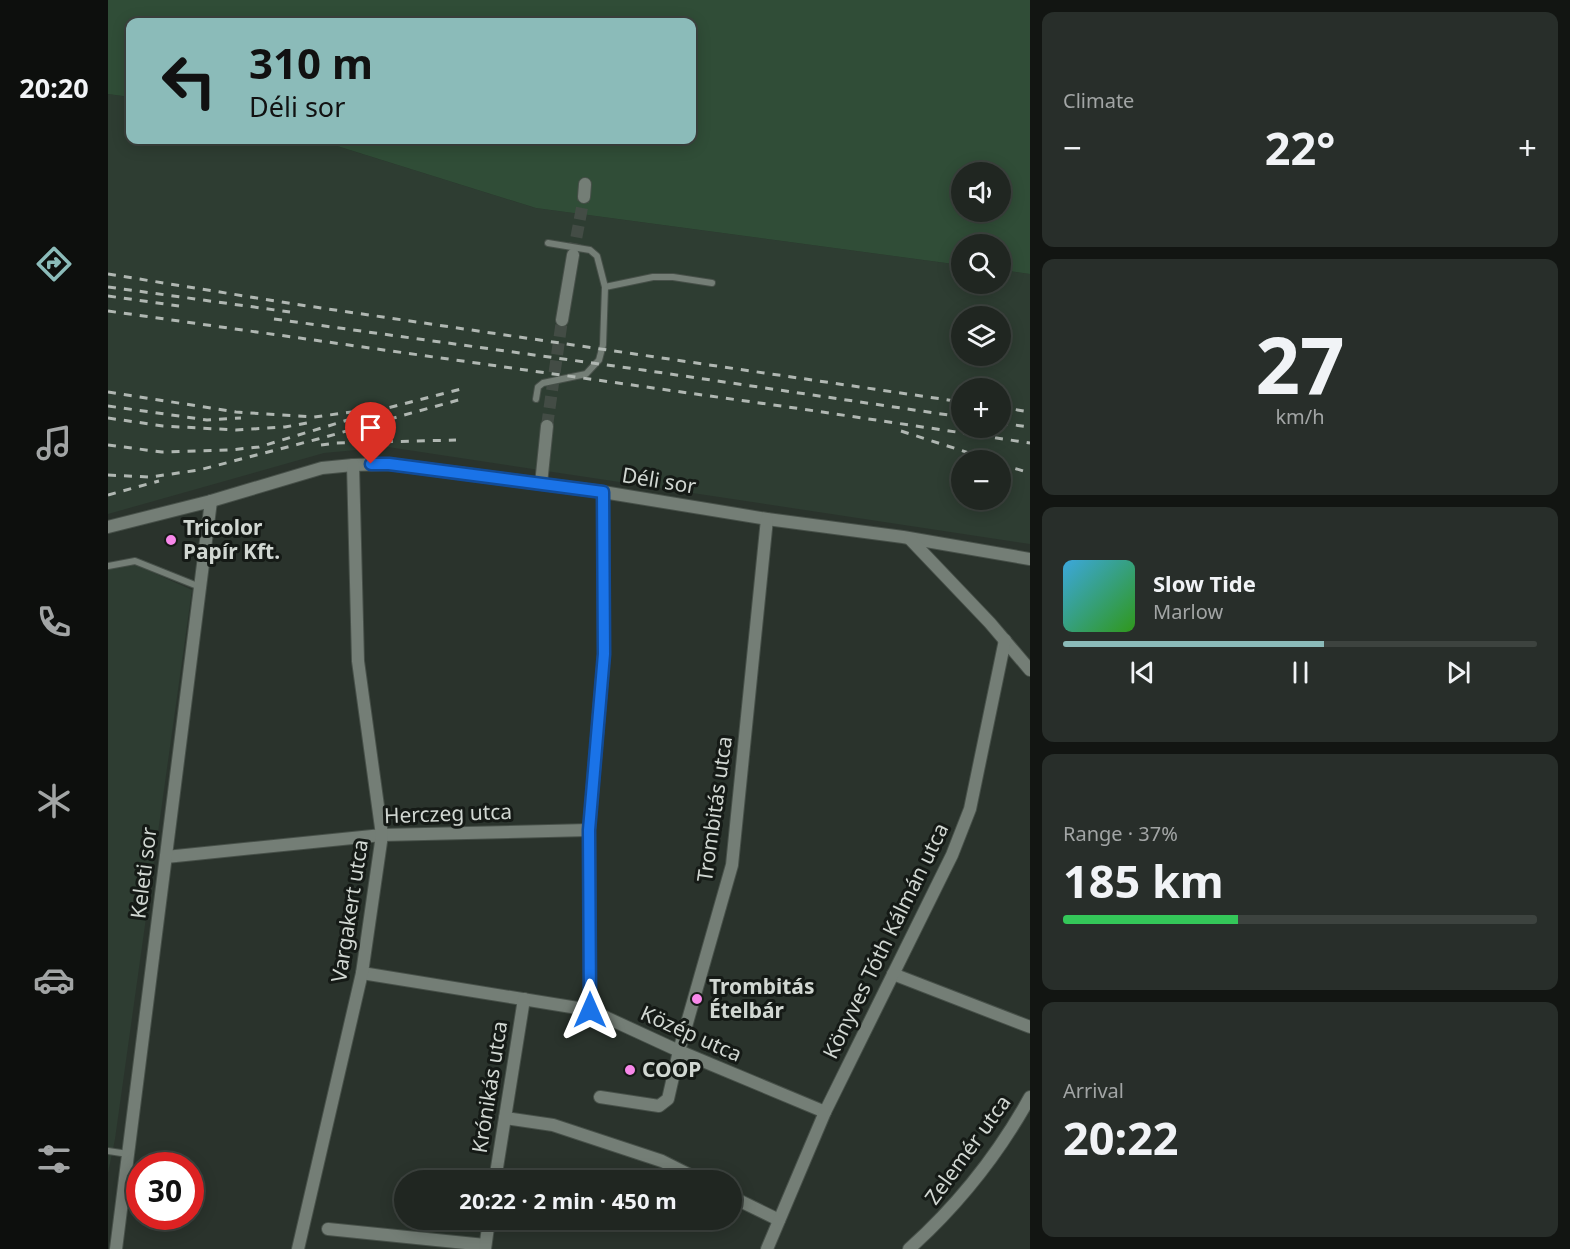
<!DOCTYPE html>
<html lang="en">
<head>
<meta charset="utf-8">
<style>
	body { margin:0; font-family:"Noto Sans",sans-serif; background:#282e2a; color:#f1f3f6; height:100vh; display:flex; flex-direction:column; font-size:22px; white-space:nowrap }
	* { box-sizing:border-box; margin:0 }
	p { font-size:20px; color:#a2a5a5 }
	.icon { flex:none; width:33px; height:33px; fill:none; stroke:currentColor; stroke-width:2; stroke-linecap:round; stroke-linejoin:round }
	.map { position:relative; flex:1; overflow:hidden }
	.drawer { display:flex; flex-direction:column; gap:12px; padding:12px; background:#121512; width:540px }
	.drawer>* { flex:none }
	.hud { position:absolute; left:18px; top:18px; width:570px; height:126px; border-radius:12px; box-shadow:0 3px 15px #0003,0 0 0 2px #3d433f; background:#8bbbb9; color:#111; overflow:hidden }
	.fabs { position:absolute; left:843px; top:162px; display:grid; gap:12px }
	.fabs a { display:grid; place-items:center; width:60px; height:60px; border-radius:50%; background:#202621; box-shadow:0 3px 15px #0003,0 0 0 2px #3d433f; font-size:30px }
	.speed { position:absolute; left:18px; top:1152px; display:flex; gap:12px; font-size:30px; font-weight:700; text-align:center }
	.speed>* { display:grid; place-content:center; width:78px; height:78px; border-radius:50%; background:#202621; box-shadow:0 3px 15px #0003,0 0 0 2px #3d433f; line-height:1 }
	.speed .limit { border:9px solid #d22; background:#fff; color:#111 }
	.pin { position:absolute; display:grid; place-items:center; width:51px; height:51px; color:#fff; margin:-62px -26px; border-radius:50% 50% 50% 0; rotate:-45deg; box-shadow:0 0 6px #0007 }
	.pin .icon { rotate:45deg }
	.me { position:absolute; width:66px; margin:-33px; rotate:0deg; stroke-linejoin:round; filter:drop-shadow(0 0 4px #0008) }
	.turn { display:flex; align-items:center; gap:21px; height:126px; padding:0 24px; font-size:27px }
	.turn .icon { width:78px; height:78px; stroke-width:2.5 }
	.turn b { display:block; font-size:42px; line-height:51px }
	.big { font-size:45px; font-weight:700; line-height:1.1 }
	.drawer .card { flex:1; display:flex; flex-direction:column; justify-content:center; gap:9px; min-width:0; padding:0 21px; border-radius:12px; background:#282e2a }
	.drawer .dial { align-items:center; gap:0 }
	.dial b { font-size:78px; line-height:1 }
	.song { display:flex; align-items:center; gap:18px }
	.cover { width:72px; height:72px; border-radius:9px; background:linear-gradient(135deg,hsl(200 70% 55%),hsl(110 70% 35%)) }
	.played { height:6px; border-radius:3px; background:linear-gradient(90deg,#8bbbb9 55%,#3d433f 55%) }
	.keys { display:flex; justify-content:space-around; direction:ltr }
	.heat { display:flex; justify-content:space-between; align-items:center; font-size:33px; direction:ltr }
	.charge { height:9px; border-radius:4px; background:linear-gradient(90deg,#34c759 37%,#3d433f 0) }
	.trip { position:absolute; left:286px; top:1170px; width:348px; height:60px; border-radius:30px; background:#202621; box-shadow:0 3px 15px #0003,0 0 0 2px #3d433f; font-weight:700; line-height:60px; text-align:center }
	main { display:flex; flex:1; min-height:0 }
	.tab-bar { display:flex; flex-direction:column; width:108px; justify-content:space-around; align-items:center; background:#0d0f0d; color:#a2a5a5 }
	.tab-bar .icon { width:42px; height:42px }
	.tab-bar .active { color:#8bbbb9 }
	.tab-bar b { font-size:27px; color:#f1f3f6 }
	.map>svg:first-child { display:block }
</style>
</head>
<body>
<main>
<nav class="tab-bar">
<b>20:20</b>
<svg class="icon active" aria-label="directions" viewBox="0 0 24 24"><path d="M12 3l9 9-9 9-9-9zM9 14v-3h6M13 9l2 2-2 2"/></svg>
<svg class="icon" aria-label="music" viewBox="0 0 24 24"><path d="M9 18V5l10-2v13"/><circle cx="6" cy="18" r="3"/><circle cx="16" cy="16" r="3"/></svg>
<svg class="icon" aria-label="phone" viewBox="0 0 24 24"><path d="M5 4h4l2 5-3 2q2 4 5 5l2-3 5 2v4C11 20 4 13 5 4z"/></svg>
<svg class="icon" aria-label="climate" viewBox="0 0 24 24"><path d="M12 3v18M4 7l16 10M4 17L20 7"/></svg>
<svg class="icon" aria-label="car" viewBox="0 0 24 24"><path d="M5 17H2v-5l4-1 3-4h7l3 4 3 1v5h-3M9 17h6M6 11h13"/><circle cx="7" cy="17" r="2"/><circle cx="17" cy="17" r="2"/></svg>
<svg class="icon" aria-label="filters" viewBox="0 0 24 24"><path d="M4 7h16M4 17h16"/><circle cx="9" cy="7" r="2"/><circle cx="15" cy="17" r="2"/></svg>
</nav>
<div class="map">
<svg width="922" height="1249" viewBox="0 0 922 1249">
	<rect width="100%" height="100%" fill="#2a332c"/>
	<!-- built -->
	<g fill="#2e3d32" fill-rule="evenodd">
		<path d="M0,94L22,97V140H210L428,208L853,265L854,284H892L893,270L922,274V544L280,447L216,453L0,514ZM854,316H892V356H854ZM854,388H892V428H854ZM854,460H892V500H854Z"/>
		<polygon points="26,564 84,590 7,1139 0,1173 0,569"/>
	</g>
	<!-- green -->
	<path fill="#304d37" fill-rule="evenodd" d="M0,0H922V274L893,270L892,244H854L853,265L428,208L210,140H584V22H22V97L0,94ZM854,172H892V212H854Z"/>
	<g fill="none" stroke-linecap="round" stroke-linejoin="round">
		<!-- street-tunnel -->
		<g stroke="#434c45" stroke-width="12" stroke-dasharray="12 6" stroke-linecap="butt">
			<polyline points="465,255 476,197"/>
			<polyline points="439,426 454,320"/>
		</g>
		<!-- lane casing -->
		<g stroke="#475049" stroke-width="8">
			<g id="lane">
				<polyline points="497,287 545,277 565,277 604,283"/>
				<polyline points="428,399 430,387 435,383 478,374 491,360 495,345 497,287 489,256 482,250 440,243"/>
				<polyline points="0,566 27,561 92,587"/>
				<polyline points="0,1151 20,1154"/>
			</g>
		</g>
		<!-- street casing -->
		<g stroke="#475049" stroke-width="14">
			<g id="street">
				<polyline points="476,197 477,184"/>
				<polyline points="454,320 465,255"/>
				<polyline points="433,484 439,426"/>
				<polyline points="0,527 103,501 214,468 245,465 281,464 495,492 659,519 795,537 922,559"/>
				<polyline points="802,539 882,623 922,670"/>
				<polyline points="58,857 274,835 481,830"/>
				<polyline points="254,973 482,1010 571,1051 717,1112"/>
				<polyline points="785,974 922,1027"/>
				<polyline points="482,1010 481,830 496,654 495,492"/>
				<polyline points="492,1097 551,1106 560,1099 571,1051 624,865 659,519"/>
				<polyline points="397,1118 445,1125 554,1161 592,1180"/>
				<polyline points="387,1180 416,999"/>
				<polyline points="624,1197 671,1220"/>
				<polyline points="220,1229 377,1245"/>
				<polyline points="8,1249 103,501"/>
				<polyline points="190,1249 254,973 274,835 250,661 245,465"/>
				<polyline points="377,1249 381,1220"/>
				<polyline points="659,1249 717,1112 844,855 862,809 897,640"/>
				<path d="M801,1249C850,1205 890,1155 922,1097"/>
			</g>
		</g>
		<!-- lane -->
		<use href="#lane" stroke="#747e76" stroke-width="6"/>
		<!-- street -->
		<use href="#street" stroke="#747e76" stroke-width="12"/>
		<!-- rail -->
		<g stroke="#b0b7b2" stroke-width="3" stroke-dasharray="8 8" stroke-linecap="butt">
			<polyline points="0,274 186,304 854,402"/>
			<polyline points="0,287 182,312"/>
			<polyline points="0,296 71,306"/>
			<polyline points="0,311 694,409 922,443"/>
			<polyline points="166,319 535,370 854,417"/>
			<polyline points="0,392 128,412 206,417 244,412"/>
			<polyline points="0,406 99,420 133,418"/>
			<polyline points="892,407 922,412"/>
			<polyline points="0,418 55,426 128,430 177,427 204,422"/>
			<polyline points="892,423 922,427"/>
			<polyline points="793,431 883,460"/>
			<polyline points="0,445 54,452 122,450 151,447 276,409 353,389"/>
			<polyline points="213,445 228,443 348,440"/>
			<polyline points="892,464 922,473"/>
			<polyline points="0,475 42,477 91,470 210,439 354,399"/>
			<polyline points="0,495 51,481"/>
		</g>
	</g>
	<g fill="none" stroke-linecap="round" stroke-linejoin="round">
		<!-- route casing -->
		<g stroke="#114b97" stroke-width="15">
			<polyline id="route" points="263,464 281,464 495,492 496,654 481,830 482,1010"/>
		</g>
		<!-- route -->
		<use href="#route" stroke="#1a73e8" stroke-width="10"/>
	</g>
	<!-- markers -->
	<g fill="#f888ea" stroke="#151a16" stroke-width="2">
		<circle cx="63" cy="540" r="6"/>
		<circle cx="589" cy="999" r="6"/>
		<circle cx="522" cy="1070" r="6"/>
	</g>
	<g text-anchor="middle" stroke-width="6" stroke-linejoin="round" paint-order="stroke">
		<!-- street labels -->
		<g font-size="21" fill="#d1d7d2" stroke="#151a16">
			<text transform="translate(551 481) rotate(9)" y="7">Déli sor</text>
			<text transform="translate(607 809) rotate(-82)" y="7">Trombitás utca</text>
			<text transform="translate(340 814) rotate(-2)" y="7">Herczeg utca</text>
			<text transform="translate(36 873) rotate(-83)" y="7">Keleti sor</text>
			<text transform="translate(242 911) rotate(-81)" y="7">Vargakert utca</text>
			<text transform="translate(778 941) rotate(-64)" y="7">Könyves Tóth Kálmán utca</text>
			<text transform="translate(583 1034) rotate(24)" y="7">Közép utca</text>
			<text transform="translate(382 1087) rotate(-81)" y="7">Krónikás utca</text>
			<text transform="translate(860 1150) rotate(-54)" y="7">Zelemér utca</text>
		</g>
		<!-- poi labels -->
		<g font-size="21" font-weight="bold" fill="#d1d7d2" stroke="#151a16" text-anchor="start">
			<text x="75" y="535">Tricolor<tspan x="75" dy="24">Papír Kft.</tspan></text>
			<text x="601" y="994">Trombitás<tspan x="601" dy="24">Ételbár</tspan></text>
			<text x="534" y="1077">COOP</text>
		</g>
	</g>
</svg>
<div class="fabs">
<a><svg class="icon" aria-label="sound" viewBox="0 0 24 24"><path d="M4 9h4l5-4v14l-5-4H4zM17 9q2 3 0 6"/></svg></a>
<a><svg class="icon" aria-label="search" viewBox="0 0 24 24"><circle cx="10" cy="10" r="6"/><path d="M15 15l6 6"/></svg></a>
<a><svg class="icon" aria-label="layers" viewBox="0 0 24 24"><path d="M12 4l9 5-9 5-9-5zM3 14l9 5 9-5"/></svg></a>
<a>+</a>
<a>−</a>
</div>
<div class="speed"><div class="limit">30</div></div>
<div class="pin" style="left:263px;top:464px;background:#d93025"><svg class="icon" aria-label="arrive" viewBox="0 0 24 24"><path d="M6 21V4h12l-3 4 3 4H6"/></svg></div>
<svg class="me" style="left:482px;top:1010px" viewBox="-20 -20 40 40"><path d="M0-17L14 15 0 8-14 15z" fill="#1a73e8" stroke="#fff" stroke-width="4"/></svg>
<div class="trip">20:22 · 2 min · 450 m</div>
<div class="hud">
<div class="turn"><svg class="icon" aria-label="left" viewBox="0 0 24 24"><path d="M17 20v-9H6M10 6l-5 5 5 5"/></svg><div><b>310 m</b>Déli sor</div></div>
</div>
</div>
<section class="drawer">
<div class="card"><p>Climate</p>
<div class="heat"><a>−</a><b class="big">22°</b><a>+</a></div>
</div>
<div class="card dial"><b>27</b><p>km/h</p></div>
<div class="card">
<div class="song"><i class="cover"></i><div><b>Slow Tide</b><p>Marlow</p></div></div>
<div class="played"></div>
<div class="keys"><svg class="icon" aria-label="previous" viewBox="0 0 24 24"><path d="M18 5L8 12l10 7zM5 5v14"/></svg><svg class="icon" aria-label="pause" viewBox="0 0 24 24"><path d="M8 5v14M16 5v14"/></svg><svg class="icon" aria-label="next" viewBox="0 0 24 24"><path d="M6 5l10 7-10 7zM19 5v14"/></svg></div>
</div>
<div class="card"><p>Range · 37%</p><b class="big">185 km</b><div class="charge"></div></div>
<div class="card"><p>Arrival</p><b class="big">20:22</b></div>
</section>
</main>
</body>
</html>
